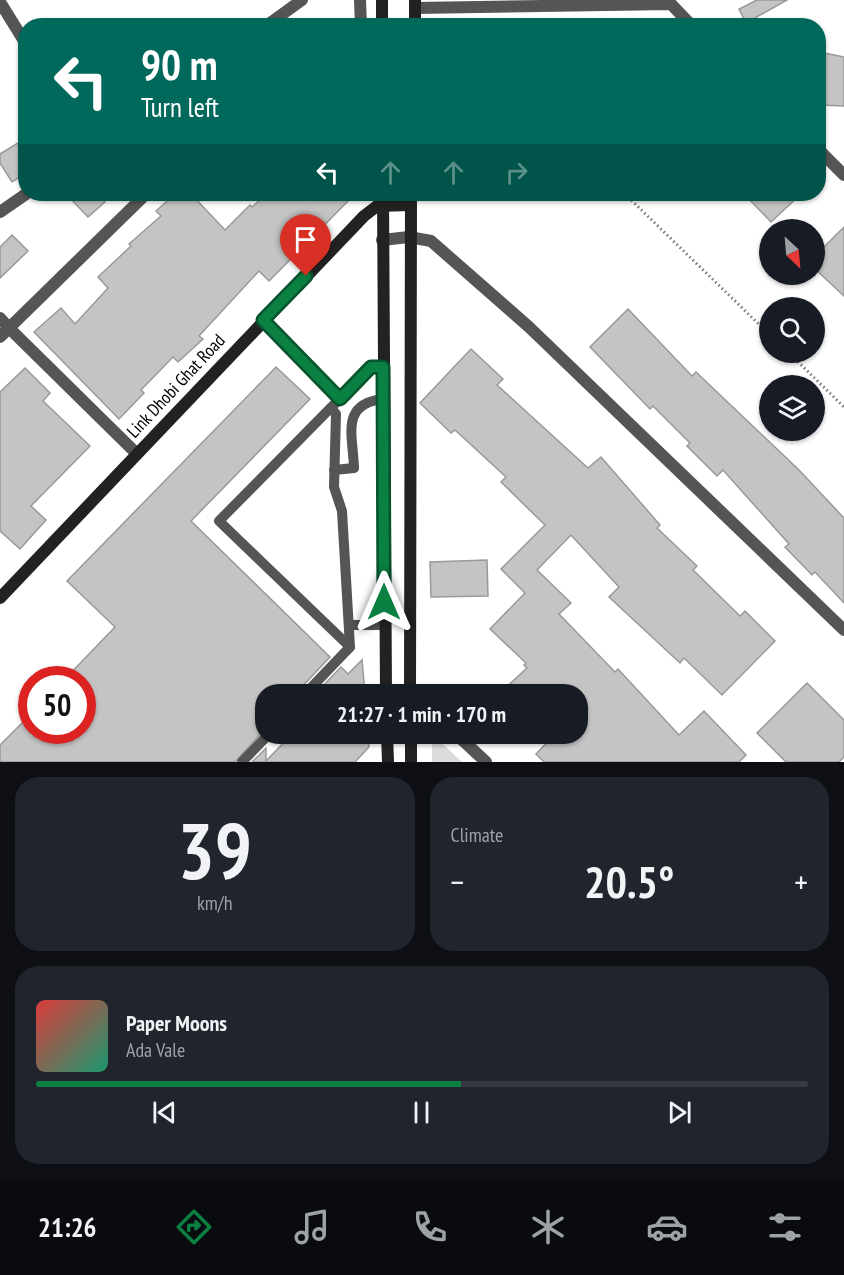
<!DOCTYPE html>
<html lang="en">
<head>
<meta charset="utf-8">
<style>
	body { margin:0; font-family:"PT Sans Narrow",sans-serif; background:#20242c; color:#f1f3f6; height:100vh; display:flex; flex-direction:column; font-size:22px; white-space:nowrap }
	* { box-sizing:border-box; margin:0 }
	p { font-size:20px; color:#9ea1a6 }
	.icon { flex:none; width:33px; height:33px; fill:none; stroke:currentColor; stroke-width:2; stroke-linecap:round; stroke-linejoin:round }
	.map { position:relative; height:762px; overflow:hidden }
	.details { display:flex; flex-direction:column; gap:15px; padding:15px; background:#0d0f14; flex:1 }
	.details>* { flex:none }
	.banner { position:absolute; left:18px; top:18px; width:808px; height:183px; border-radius:24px; box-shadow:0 2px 4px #0004; background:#00695c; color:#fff; overflow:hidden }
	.needle { width:39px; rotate:154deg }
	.tools { position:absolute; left:759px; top:219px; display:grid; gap:12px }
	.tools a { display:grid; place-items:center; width:66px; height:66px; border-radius:50%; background:#171b24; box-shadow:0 2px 4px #0004; font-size:30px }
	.speed { position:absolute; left:18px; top:666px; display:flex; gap:12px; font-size:30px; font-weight:700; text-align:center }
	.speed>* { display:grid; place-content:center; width:78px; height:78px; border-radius:50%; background:#171b24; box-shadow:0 2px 4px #0004; line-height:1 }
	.speed .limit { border:9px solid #d22; background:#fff; color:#111 }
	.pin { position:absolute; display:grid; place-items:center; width:51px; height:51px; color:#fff; margin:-62px -26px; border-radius:50% 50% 50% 0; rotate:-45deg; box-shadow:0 0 6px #0007 }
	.pin .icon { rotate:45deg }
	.me { position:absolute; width:66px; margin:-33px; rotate:0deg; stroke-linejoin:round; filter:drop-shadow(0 0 4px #0008) }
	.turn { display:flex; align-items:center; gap:21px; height:126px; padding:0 24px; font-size:27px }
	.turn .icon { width:78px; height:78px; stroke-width:2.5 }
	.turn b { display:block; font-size:42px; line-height:51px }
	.lanes { display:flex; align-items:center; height:57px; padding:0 24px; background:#0003; justify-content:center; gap:30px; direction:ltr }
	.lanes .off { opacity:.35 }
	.big { font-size:45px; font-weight:700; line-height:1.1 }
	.details .tile { flex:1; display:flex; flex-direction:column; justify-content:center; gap:9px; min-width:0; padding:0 21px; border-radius:24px; background:#20242c }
	.details .dial { align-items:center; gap:0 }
	.dial b { font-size:78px; line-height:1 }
	.song { display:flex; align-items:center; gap:18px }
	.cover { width:72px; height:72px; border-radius:9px; background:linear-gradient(135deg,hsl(0 70% 55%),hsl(160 70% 35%)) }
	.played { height:6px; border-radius:3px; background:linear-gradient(90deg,#0b8043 55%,#363941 55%) }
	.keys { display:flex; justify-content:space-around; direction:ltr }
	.heat { display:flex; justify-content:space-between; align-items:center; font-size:33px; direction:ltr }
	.details .tiles { flex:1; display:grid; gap:15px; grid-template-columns:1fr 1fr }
	.tile:last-child { grid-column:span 2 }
	.trip { position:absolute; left:255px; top:684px; width:333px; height:60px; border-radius:24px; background:#171b24; box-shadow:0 2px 4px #0004; font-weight:700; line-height:60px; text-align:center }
	.menu { display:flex; height:96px; justify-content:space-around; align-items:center; background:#090b0e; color:#9ea1a6 }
	.menu .icon { width:42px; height:42px }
	.menu .selected { color:#0b8043 }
	.menu b { font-size:27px; color:#f1f3f6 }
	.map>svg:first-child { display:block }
</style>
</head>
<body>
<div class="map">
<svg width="844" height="762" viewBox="0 0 844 762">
	<rect width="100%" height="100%" fill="#fff"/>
	<!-- green -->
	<polygon fill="#dcdcdc" points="432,734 462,762 432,762"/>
	<!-- building -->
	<g fill="#c4c4c4" stroke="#999" stroke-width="1.5">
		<polygon points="757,0 787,0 746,23 739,9"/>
		<polygon points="819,52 844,57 844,106 819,105"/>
		<polygon points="26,138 26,173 12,182 0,163 0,154"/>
		<polygon points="66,194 97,194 105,202 88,217"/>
		<polygon points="175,194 191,194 225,230 250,205 252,207 267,194 355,194 269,281 259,271 199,336 203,339 178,362 173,357 141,390 144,393 119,419 34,332 61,308 75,324 108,288 98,277 131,246 129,244 161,216 156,211"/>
		<polygon points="744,194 801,194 771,222"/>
		<polygon points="844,227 844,296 814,268 814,257"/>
		<polygon points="12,235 28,251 0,278 0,247"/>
		<polygon points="628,309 692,376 696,372 799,470 844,518 844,603 815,572 812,575 785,547 789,544 723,470 717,476 687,446 690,443 653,406 650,409 590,347"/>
		<polygon points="471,349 503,379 497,385 588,468 601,457 660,525 657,528 697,566 693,570 740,616 745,611 775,641 722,695 684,658 680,663 609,597 619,587 571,535 537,570 571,603 559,614 615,672 618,669 679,735 704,711 746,755 739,762 544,762 536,754 555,734 578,734 578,694 499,694 527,668 524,665 526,663 490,629 525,593 501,569 545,525 501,482 506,477 455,430 451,433 420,403"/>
		<polygon points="276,367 310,399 191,521 330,657 300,689 298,694 266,694 266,728 235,762 0,762 0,745 32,713 32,730 82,730 82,680 64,680 115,627 67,581"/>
		<polygon points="25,368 50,393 43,401 90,446 31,506 46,520 20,549 0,531 0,392"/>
		<polygon points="487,560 488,596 431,597 430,562"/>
		<polygon points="362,660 365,694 315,694 341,667 348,674"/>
		<polygon points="807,683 844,720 844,757 839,762 786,762 757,733"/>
		<polygon points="292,734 368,734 369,747 355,762 252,762 266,748 266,761"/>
	</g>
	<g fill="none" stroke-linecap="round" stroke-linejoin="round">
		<!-- path -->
		<g stroke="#777" stroke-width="3" stroke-dasharray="1.5 3" stroke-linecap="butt">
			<polyline points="625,194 770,335"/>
			<polyline points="788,352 844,407"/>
		</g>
		<!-- lane -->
		<g stroke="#555" stroke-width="10">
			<polyline points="263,320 340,399"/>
			<path d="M334,470L354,468C353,435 340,404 383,399"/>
			<polyline points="349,625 384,625"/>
			<polyline points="350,647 219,521 371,367 383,367"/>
			<polyline points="305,694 350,647 342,511 334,487 336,414 331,408"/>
			<polyline points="242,762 269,734"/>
		</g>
		<!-- street -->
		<g stroke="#555" stroke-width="12">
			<polyline points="360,0 361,26"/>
			<polyline points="0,2 26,44"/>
			<polyline points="415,8 671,4 692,26"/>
			<polyline points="266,26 302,0"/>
			<polyline points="819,150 844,175"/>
			<polyline points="0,212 26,194"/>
			<polyline points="382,240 409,237 431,241 529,327 844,630"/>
			<polyline points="0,318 9,328 146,194"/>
			<polyline points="0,337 9,328 137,454"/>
			<polyline points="456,734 486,762"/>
		</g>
		<!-- secondary -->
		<g stroke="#222" stroke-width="12">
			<polyline points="382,26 382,0"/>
			<polyline points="415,26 415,0"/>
			<polyline points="383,194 386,694"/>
			<polyline points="0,598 364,216 377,206 410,205"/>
			<polyline points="410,694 411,194"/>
			<polyline points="387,734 388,762"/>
			<polyline points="411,734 411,762"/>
		</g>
	</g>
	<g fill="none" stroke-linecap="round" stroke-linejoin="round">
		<!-- route casing -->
		<g stroke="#07532c" stroke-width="15">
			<polyline id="route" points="306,276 263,320 340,399 371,367 383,367 384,602"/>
		</g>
		<!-- route -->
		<use href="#route" stroke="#0b8043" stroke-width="10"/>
	</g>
	<g text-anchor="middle" stroke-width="5" stroke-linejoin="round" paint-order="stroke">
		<!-- street labels -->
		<g font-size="18" fill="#000" stroke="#fff">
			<text transform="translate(176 386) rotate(-47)" y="6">Link Dhobi Ghat Road</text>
		</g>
	</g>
</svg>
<div class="tools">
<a><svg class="needle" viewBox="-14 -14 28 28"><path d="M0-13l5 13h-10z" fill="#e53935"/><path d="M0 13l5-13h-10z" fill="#9ea1a6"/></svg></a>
<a><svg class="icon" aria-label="search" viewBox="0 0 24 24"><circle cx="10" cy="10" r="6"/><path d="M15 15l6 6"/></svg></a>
<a><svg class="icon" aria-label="layers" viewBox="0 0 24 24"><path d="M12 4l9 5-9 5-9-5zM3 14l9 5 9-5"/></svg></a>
</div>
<div class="speed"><div class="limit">50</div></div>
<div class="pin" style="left:306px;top:276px;background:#d93025"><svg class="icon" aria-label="arrive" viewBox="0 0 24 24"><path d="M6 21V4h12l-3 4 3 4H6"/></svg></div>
<svg class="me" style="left:384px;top:602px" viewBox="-20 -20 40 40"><path d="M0-17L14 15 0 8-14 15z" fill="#0b8043" stroke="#fff" stroke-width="4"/></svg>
<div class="trip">21:27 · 1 min · 170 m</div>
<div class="banner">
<div class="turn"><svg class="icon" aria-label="left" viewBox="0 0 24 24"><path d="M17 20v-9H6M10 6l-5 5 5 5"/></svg><div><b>90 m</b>Turn left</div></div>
<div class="lanes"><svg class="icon" aria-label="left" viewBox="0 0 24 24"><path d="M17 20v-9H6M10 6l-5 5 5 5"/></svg><svg class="icon off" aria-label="ahead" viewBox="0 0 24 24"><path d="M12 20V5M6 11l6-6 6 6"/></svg><svg class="icon off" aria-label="ahead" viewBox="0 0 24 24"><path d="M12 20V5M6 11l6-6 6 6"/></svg><svg class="icon off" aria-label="right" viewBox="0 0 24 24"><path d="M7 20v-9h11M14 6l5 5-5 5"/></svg></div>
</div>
</div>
<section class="details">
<div class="tiles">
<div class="tile dial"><b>39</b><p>km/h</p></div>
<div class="tile"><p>Climate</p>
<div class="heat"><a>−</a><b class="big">20.5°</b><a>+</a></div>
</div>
<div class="tile">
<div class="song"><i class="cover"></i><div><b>Paper Moons</b><p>Ada Vale</p></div></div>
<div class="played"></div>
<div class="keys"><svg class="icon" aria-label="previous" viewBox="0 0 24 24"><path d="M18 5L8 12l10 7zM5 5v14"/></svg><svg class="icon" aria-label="pause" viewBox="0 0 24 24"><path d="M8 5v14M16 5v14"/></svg><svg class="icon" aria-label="next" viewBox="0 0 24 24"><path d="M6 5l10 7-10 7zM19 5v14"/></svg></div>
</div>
</div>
</section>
<nav class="menu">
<b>21:26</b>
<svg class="icon selected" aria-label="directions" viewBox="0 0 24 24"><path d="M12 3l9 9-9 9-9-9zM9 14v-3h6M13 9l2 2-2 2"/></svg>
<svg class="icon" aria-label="music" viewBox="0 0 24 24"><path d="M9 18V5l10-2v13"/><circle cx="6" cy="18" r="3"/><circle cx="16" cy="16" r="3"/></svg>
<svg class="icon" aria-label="phone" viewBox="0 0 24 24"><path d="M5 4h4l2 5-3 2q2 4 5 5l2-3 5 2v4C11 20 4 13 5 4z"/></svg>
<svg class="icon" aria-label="climate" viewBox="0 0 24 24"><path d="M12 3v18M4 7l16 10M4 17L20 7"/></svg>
<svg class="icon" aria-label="car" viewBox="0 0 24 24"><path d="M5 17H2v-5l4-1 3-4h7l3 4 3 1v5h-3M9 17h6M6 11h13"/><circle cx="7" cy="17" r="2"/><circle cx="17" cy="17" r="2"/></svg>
<svg class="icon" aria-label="filters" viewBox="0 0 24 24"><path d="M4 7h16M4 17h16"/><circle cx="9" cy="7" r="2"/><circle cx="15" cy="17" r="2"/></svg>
</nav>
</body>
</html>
